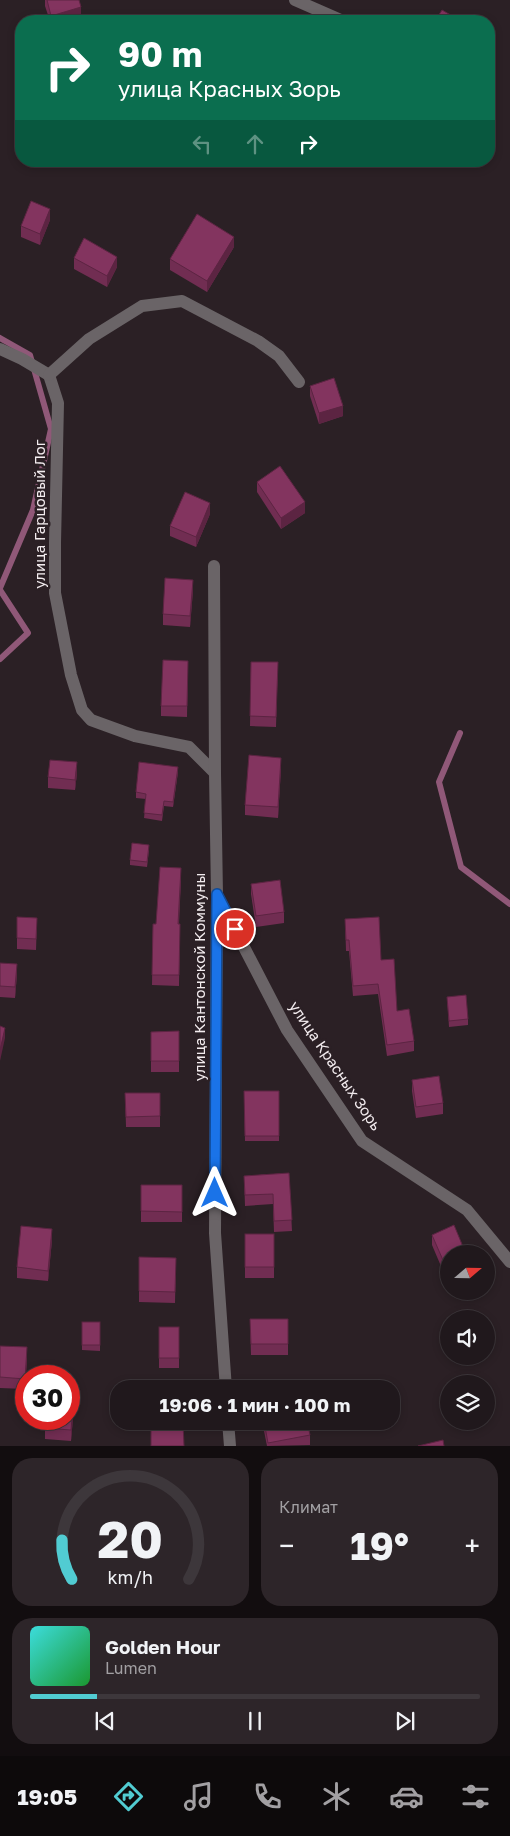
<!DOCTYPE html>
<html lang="ru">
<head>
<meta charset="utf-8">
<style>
	body { margin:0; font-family:"Golos Text",sans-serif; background:#2d2529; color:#f1f3f6; height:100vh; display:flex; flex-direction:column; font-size:19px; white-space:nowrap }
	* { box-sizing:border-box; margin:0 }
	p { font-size:16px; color:#a2a0a3 }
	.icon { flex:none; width:28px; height:28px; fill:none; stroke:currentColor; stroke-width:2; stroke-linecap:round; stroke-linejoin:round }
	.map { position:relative; height:1446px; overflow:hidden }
	.panel { display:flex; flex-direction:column; gap:12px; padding:12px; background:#120d0f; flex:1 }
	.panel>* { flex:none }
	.top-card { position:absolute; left:15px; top:15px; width:480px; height:152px; border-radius:20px; box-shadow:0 2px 8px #0003,0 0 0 1px #3d373b; background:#0b6e4f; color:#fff; overflow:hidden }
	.needle { width:32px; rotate:70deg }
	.tools { position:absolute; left:440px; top:1245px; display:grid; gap:10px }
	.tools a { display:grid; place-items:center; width:55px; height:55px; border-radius:50%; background:#20181c; box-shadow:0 2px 8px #0003,0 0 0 1px #3d373b; font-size:25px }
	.speed { position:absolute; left:15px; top:1365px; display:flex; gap:10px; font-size:25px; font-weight:700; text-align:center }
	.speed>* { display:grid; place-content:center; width:65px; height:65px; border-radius:50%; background:#20181c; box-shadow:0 2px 8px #0003,0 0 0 1px #3d373b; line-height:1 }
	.speed .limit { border:8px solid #d22; background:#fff; color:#111 }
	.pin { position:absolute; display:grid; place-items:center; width:42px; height:42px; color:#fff; margin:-21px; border:2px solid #fff; border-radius:50%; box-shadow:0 1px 5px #0007 }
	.me { position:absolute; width:55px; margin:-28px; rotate:0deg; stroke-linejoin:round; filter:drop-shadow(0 0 4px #0008) }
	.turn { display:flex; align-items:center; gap:18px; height:105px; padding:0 20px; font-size:22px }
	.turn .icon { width:65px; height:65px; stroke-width:2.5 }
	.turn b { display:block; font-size:35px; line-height:42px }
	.lanes { display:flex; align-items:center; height:48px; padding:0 20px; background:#0003; justify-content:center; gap:25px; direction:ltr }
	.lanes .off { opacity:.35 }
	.big { font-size:38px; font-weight:700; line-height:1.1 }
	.panel .card { flex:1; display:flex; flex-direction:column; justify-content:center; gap:8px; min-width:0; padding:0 18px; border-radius:20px; background:#2d2529 }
	.panel .dial { align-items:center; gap:0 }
	.dial svg { height:130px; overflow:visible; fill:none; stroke:#3d373b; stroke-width:7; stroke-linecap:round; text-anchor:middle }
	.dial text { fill:#f1f3f6; stroke:none }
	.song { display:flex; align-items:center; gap:15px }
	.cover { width:60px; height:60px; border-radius:8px; background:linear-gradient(135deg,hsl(180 70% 55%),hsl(130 70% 35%)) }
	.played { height:5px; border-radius:2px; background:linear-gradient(90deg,#51ccd2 15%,#3d373b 15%) }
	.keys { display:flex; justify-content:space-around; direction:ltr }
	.heat { display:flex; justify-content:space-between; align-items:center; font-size:28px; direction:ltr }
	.panel .tiles { flex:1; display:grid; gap:12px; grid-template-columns:1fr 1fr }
	.card:last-child { grid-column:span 2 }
	.trip { position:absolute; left:110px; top:1380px; width:290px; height:50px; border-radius:20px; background:#20181c; box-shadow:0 2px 8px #0003,0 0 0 1px #3d373b; font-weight:700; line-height:50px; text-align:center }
	.tabs { display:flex; height:80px; justify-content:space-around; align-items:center; background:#0d0a0b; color:#a2a0a3 }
	.tabs .icon { width:35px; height:35px }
	.tabs .selected { color:#51ccd2 }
	.tabs b { font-size:22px; color:#f1f3f6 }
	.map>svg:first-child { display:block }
</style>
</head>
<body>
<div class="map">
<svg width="510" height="1446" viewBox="0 0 510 1446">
	<rect width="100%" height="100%" fill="#2b2025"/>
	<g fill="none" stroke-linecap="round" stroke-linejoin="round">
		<!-- stream -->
		<g stroke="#905878" stroke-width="6">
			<polyline points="0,338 30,355 51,429 33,510 0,588"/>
			<polyline points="0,590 28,633 0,659"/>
			<polyline points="460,733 439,782 461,867 510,904"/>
		</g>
		<!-- minor -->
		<g stroke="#6a6467" stroke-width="12">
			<polyline points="295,0 343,21"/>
			<polyline points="0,349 22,359 49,375"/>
			<polyline points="49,375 58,403 55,543 55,593 71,675 82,710 91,720 135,736 189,747 215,773"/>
			<polyline points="49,375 89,339 142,306 182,301 258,341 279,356 299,382"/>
			<polyline points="214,566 215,773 217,895 215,1233 226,1389"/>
			<polyline points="218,897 287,1030 362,1141 467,1210 510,1262"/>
			<polyline points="228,1421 230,1446"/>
		</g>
	</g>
	<!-- wall -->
	<g fill="#712d52">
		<polygon points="45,0 79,0 81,17 68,21 50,21 45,6"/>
		<polygon points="50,220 40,245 21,237 21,226"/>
		<polygon points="234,247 207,292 170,270 170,259"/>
		<polygon points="74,258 117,267 107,287 74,269"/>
		<polygon points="310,386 343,416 319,424 310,396"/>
		<polygon points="257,482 305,513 281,529 257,492"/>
		<polygon points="210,514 196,547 170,536 170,526"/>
		<polygon points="193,590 190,627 163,625 163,614"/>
		<polygon points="188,661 187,717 161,716 161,706"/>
		<polygon points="251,662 278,662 276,727 250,726"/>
		<polygon points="281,768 278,818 245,815 245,805"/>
		<polygon points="178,772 173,807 164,806 162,821 144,818 146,799 136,798 136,792"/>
		<polygon points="77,773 75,790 48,788 48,777"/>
		<polygon points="149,850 147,867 130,865 130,860"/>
		<polygon points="181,879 179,924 180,924 179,986 152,985 153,924 156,924"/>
		<polygon points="251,884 284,912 284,923 256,927 251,894"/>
		<polygon points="17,917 37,918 36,950 17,949"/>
		<polygon points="345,919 381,960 397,1011 414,1041 414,1051 387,1056 378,994 353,996 349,951 346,951"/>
		<polygon points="0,963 17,974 15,998 0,997"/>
		<polygon points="447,997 468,1019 468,1025 449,1027"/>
		<polygon points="179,1031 179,1072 151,1072 151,1032"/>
		<polygon points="412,1080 443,1103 443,1114 416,1118 412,1091"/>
		<polygon points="244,1091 279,1091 279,1141 245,1141"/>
		<polygon points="125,1093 160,1093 160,1127 126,1127"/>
		<polygon points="289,1173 292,1231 274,1232 273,1204 245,1206 244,1176"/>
		<rect x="141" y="1185" width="41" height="37"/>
		<rect x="245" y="1234" width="29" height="44"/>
		<polygon points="432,1235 449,1254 449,1285 432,1245"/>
		<polygon points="52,1240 48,1281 17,1278 17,1267"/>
		<polygon points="139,1257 176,1258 175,1303 139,1302"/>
		<polygon points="250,1319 288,1319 288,1355 251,1355"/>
		<polygon points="82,1322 100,1322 100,1351 82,1350"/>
		<rect x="159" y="1327" width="20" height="41"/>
		<polygon points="0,1346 27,1358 25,1389 0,1388"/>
		<polygon points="74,1406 71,1441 45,1439 45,1428"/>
		<polygon points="262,1421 307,1421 310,1435 310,1445 267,1446"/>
	</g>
	<!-- shaded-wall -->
	<g fill="#5c2442">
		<polygon points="81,7 81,17 68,21 51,21 51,16"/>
		<polygon points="50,209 50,220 40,245 40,234"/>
		<polygon points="234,237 234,247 207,292 207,281"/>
		<polygon points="117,257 117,267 107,287 107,276"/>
		<polygon points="343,406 343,416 319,424 319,413"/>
		<polygon points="305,502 305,513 281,529 281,518"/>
		<polygon points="210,503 210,514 196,547 196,537"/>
		<polygon points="193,580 193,590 190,627 190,616"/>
		<polygon points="281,758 281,768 278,818 278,807"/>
		<polygon points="77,762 77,773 75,790 75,780"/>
		<polygon points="178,767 178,772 173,807 173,802"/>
		<polygon points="181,868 181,879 178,934 178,924"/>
		<polygon points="17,964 17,974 15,998 15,987"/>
		<polygon points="5,1028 5,1038 0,1061 0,1050"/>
		<polygon points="52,1229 52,1240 48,1281 48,1271"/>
		<polygon points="27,1347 27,1358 25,1389 25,1379"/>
		<polygon points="74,1396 74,1406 71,1441 71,1430"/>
	</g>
	<!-- building -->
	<g fill="#83345f" stroke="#5c2442">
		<polygon points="47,0 79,0 81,7 51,16"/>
		<polygon points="442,10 461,21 435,21"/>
		<polygon points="31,201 50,209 40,234 21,226"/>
		<polygon points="197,214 234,237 207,281 170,259"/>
		<polygon points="84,238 117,257 107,276 74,258"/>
		<polygon points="334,378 343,406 319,413 310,386"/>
		<polygon points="280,466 305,502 281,518 257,482"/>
		<polygon points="185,492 210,503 196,537 170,526"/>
		<polygon points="165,578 193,580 190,616 163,614"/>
		<polygon points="163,660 188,661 187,706 161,706"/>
		<polygon points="251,662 278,662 276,717 250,716"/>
		<polygon points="249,755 281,758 278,807 245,805"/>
		<polygon points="50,760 77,762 75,780 48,777"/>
		<polygon points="139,762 178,767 173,802 164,801 162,815 144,813 146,794 136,792"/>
		<polygon points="132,843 149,845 147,862 130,860"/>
		<polygon points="160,867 181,868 178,924 180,924 179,975 152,975 153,924 156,924"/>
		<polygon points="280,880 284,912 256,916 251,884"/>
		<polygon points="17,917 37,918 36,939 17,938"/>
		<polygon points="379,917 381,960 394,959 397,1011 409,1009 414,1041 387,1045 378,984 353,986 349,940 346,940 345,919"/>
		<polygon points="0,963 17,964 15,987 0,986"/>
		<polygon points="466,995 468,1019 449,1021 447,997"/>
		<polygon points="0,1026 5,1028 0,1050"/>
		<polygon points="179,1031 179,1061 151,1061 151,1032"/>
		<polygon points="439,1076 443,1103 416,1107 412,1080"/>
		<polygon points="244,1091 279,1091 279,1136 245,1136"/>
		<polygon points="125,1093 160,1093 160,1116 126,1117"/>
		<polygon points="289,1173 292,1220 274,1221 273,1194 245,1195 244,1176"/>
		<polygon points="141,1185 182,1185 182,1212 141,1211"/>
		<polygon points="454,1225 466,1254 449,1254 449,1274 432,1235"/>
		<polygon points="21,1226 52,1229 48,1271 17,1267"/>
		<rect x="245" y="1234" width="29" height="33"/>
		<polygon points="139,1257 176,1258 175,1292 139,1291"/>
		<polygon points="250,1319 288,1319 288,1344 251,1344"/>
		<rect x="82" y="1322" width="18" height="23"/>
		<rect x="159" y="1327" width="20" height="31"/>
		<polygon points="0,1346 27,1347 25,1379 0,1377"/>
		<polygon points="69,1395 74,1396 71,1430 45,1428 46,1419 69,1419"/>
		<polygon points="151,1421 183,1421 184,1446 151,1446"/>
		<polygon points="264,1421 307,1421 310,1435 268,1443"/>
		<polygon points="443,1440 444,1446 418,1446"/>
	</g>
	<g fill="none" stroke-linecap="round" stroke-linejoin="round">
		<!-- route casing -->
		<g stroke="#114b97" stroke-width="12">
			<polyline id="route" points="215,1193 217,894 235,929"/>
		</g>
		<!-- route -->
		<use href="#route" stroke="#1a73e8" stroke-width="9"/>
	</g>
	<g text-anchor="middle" stroke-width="5" stroke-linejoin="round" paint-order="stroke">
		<!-- street labels -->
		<g font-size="15" fill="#f2ebee" stroke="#2b2025">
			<text transform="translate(40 514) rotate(-90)" y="5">улица Гарцовый Лог</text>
			<text transform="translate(200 977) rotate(-90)" y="5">улица Кантонской Коммуны</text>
			<text transform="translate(335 1066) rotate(56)" y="5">улица Красных Зорь</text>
		</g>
	</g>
</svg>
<div class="tools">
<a><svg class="needle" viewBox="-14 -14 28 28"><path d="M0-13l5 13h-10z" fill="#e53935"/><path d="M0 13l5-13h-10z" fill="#a2a0a3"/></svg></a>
<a><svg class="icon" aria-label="sound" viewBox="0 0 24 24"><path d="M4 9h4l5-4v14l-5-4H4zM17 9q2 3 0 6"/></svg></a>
<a><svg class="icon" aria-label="layers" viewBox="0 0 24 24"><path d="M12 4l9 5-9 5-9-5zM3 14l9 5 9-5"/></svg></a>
</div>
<div class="speed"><div class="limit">30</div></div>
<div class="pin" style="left:235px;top:929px;background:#d93025"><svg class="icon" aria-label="arrive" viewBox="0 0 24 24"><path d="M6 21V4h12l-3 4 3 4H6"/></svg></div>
<svg class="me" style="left:215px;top:1193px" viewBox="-20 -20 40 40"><path d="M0-17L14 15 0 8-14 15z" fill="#1a73e8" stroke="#fff" stroke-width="4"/></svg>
<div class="trip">19:06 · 1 мин · 100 m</div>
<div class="top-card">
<div class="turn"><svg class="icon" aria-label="right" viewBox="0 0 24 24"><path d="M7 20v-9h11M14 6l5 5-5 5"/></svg><div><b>90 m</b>улица Красных Зорь</div></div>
<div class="lanes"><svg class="icon off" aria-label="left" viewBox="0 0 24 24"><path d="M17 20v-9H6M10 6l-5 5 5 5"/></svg><svg class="icon off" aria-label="ahead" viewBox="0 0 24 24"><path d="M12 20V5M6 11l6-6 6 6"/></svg><svg class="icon" aria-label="right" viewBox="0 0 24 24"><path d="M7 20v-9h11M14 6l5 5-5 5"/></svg></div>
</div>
</div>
<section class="panel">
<div class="tiles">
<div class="card dial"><svg viewBox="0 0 100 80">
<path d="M14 69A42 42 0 1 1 86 69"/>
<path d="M14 69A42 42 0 0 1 8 45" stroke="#51ccd2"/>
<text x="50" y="56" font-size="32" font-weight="700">20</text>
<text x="50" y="72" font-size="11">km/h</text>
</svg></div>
<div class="card"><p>Климат</p>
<div class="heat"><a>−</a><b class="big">19°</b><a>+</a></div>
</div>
<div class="card">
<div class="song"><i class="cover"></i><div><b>Golden Hour</b><p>Lumen</p></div></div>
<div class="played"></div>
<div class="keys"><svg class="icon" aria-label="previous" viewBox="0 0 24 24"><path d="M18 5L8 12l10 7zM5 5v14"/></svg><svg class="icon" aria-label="pause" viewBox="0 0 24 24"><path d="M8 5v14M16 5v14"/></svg><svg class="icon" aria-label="next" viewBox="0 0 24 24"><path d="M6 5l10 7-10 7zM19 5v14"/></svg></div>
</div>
</div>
</section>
<nav class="tabs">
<b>19:05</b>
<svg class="icon selected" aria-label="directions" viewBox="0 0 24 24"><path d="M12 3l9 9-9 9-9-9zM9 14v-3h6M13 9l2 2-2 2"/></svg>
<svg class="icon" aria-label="music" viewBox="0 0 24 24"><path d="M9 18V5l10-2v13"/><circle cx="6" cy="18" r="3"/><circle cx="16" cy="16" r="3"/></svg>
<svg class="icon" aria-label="phone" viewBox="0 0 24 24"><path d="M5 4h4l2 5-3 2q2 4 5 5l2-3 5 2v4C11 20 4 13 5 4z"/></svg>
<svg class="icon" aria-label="climate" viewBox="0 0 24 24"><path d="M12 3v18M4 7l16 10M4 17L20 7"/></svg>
<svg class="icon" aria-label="car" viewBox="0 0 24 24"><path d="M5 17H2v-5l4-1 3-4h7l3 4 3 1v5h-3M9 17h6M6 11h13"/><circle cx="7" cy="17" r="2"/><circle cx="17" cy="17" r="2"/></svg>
<svg class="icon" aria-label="filters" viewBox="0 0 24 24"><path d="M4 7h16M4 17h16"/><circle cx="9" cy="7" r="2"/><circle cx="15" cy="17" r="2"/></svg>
</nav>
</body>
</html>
